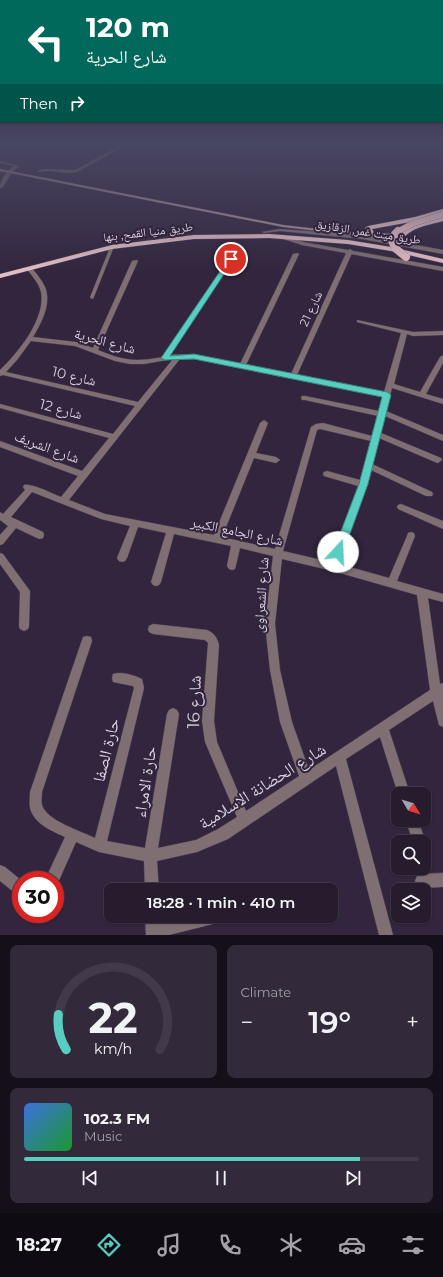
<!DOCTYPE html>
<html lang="en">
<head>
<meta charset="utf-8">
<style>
	body { margin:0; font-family:Montserrat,"Noto Naskh Arabic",sans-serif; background:#32293a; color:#f1f3f6; height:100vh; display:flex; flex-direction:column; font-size:15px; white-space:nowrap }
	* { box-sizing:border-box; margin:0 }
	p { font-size:13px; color:#a4a1aa }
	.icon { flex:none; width:22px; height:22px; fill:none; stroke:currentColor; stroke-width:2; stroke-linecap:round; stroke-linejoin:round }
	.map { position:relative; height:935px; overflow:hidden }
	.panel { display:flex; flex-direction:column; gap:10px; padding:10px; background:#150f19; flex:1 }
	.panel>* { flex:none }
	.banner { position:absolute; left:0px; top:0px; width:443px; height:122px; box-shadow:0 1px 3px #0004,0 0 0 1px #423a4a; background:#00695c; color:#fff; overflow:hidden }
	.needle { width:26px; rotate:128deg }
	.buttons { position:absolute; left:391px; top:787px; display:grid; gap:8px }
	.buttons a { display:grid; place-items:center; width:40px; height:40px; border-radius:8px; background:#261c2e; box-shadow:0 1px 3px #0004,0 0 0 1px #423a4a; font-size:20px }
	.speed { position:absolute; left:12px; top:871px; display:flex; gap:8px; font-size:20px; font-weight:700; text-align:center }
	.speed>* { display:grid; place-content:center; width:52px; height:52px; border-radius:50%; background:#261c2e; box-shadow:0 1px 3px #0004,0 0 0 1px #423a4a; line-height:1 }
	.speed .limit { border:6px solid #d22; background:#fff; color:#111 }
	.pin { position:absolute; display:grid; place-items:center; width:34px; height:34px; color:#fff; margin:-17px; border:2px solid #fff; border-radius:50%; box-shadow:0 1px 4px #0007 }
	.me { position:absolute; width:44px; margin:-22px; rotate:20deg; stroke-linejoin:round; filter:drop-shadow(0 0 3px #0008) }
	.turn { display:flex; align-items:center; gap:14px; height:84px; padding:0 20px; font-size:18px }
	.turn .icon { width:52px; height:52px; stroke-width:2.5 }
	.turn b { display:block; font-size:28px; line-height:34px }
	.then { display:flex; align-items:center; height:38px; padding:0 20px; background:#0003; gap:8px; font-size:15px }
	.big { font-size:30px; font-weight:600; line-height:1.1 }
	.panel .card { flex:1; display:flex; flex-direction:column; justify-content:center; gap:6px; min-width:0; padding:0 14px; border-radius:8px; background:#32293a }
	.panel .dial { align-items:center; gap:0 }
	.dial svg { height:104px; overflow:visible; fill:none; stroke:#423a4a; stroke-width:7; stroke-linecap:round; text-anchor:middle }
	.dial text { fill:#f1f3f6; stroke:none }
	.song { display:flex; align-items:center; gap:12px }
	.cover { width:48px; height:48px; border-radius:6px; background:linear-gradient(135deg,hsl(220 70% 55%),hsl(130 70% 35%)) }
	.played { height:4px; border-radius:2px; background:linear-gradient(90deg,#58cec0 85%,#423a4a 85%) }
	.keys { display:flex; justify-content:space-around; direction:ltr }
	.heat { display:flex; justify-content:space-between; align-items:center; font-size:22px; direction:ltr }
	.panel .tiles { flex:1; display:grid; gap:10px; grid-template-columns:1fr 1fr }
	.card:last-child { grid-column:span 2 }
	.trip { position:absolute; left:104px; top:883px; width:234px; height:40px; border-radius:8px; background:#261c2e; box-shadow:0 1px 3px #0004,0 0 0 1px #423a4a; font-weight:600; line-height:40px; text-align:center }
	.menu { display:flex; height:64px; justify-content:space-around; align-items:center; background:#0f0b12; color:#a4a1aa }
	.menu .icon { width:28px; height:28px }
	.menu .selected { color:#58cec0 }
	.menu b { font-size:18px; color:#f1f3f6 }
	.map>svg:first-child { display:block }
</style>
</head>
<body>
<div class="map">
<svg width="443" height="935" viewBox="0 0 443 935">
	<rect width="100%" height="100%" fill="#32253d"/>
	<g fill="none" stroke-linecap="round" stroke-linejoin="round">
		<!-- service casing -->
		<g stroke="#4c4057" stroke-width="4">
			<polyline id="service" points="92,297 112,247"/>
		</g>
		<!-- minor casing -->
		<g stroke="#4c4057" stroke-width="1">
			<g id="minor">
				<polygon points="123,144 128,144 77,172 67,173 49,171 39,172 37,171 44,169 75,170"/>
				<path d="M0,161L19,166L12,172L2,188H0C0,180 7,171 14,166L0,163Z"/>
				<path d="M350,249L353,251L297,375L384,392L401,333L357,322V320L413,332L443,331V335L413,336L407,334L394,384L420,392L440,357L443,355V363L426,394L443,399V404L392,388L386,411L443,435V441L385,416L381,433L441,458L442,460L438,463L435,462L379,438L372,464L432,492L433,494L432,496H426L371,470L367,484L339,564L389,578L407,536L408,533L411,532L414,533L415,536L397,581L443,594V602L428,598L440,684L443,683V727L439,725L433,701L389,730L410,794H398L380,737L346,759L393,935H379L336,766L228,839L197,852L157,861L159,890H145L144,861L99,852L76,842L57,885H55V880H45L65,837C52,831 34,824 30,808C29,803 30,797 30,792L83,637L87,636L91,637L92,641L42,792C42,796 41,801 42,805C47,821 81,831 95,838L134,688L133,686L113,682L112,678L113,674C121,671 134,675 142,679L144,688L107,841L145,848L167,714L169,710L173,708L177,710L179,714L158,848L196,840L218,829L237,817L205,742L202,721L208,643L205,640L153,634L149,632L148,629L149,626L153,624L207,630C214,633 217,637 219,645L214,721L217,742L246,811L299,776L280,722L270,670L265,624L273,556L240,548L235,569L232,570L229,569L227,566L231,546L174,534L161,582L159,585L156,586L153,585L151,582L166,533L138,527L127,558L125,561L122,562L119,561L117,558L130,526L101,519L32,492L11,517L43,532L44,535L43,538L40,539L37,538L16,528L3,544L0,545V535L8,526L0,520V512L3,514L25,490L23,487L24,485C32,483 53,494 61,497L78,476L0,447V441L82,471L109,438L0,408V404L113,434L135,406L3,375L0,376V370C18,353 46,319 41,292C39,283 32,276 26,268L31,267C36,273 42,280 45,287C52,304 41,323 33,337L76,342L93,348L132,261L137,260L138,261L98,350C125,361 134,362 163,357L229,258H233L234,259L170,355C193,353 217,359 240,364L293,254L298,253L299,254L246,365L291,374L347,251ZM31,341L75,346L115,361L130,364H144L173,359L138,402L6,372L17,360ZM180,359H194L383,397L379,411L305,396H302L301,398L302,400H305L378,416L372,436L323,423L316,424L311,427L275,549L222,537L254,458L276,463L280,460L276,457L256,453L268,423L264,420L260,423L214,535L105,514L69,500ZM320,429L371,441L360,480L327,471L324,472L323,474L324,476L358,486L330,562L283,551L317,430ZM282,559L333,571L417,595L430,690L309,770L292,722L280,670L275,624Z"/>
				<polygon points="401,504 443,521 443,529 398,509 397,507 398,505"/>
				<polygon points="0,553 3,554 30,591 29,626 28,629 24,631 20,629 19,626 20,592 0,564"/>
				<polygon points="406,820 418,820 425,840 424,843 424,842 413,842"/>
				<polygon points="0,865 5,867 21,880 21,896 16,894 0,881"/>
				<polygon points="443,873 443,887 422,888 417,886 415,881 417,876 422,874"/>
				<polygon points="145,916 159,916 159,923 189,916 224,916 222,921 217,923 169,935 146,935"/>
			</g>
		</g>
		<!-- tertiary casing -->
		<g stroke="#4c4057" stroke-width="1">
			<g id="tertiary">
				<polygon points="280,229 362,235 443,250 443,254 362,239 280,231 264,233 262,232"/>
				<polygon points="282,235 303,242 443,267 443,271 302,245 280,238 280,236"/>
			</g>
		</g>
		<!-- secondary casing -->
		<g stroke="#4c4057" stroke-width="1">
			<polygon id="secondary" points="0,169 283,225 344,232 400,234 402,235 400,236 344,234 283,227 0,171"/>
		</g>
		<!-- trunk casing -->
		<g stroke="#4c4057" stroke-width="1">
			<g id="trunk">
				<polygon points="443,209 443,213 416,221 372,229 375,235 372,237 370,236 365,228 368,226 415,217"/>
				<path d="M443,217V221C430,225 411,227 403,239L409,244L407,245H403L396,239C405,224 427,221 443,217Z"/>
				<polygon points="269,234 348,240 391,247 443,259 443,263 391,251 348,244 269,238 194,239 112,249 0,278 0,274 112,245 194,235"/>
			</g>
		</g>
		<!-- service -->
		<use href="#service" stroke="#7f6f72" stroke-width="3.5"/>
		<!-- minor -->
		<use href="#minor" fill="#7f6f72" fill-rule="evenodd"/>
		<!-- tertiary -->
		<use href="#tertiary" fill="#7f6f72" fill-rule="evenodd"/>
		<!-- secondary -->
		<use href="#secondary" fill="#af9599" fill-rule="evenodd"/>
		<!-- trunk -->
		<use href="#trunk" fill="#e4c0c5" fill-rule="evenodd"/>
		<!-- trunk-bridge-far1 casing -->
		<g stroke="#4c4057" stroke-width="6" stroke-linecap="butt">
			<polyline id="trunk-bridge-far1" points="397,232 412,224 443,214"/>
		</g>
		<!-- trunk-bridge casing -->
		<g stroke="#4c4057" stroke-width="8" stroke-linecap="butt">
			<polyline id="trunk-bridge" points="398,231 395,234 392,240 395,248 406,257"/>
		</g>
		<!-- trunk-bridge-far1 -->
		<use href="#trunk-bridge-far1" stroke="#e4c0c5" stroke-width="6"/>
		<!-- trunk-bridge -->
		<use href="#trunk-bridge" stroke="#e4c0c5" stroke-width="8"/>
	</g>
	<!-- sky -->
	<linearGradient id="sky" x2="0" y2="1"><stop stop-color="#1c1422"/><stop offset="0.52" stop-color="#494662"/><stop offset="1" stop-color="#494662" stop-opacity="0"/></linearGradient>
	<rect width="443" height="275" fill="url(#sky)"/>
	<!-- route -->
	<polygon fill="#58cec0" stroke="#39867d" points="231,257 234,259 170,356 194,354 387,392 391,395 368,484 342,556 338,557 335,556 333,552 359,484 382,397 194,359 165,360 161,358 229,258"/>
	<g text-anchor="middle" stroke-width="4" stroke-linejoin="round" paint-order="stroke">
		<!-- far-street labels -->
		<g font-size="12" fill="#d7cfde" stroke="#32253d">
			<text transform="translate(148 232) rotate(-7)" y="4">طريق منيا القمح, بنها</text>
			<text transform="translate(368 232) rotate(9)" y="4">طريق ميت غمر, الزقازيق</text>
			<text transform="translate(311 309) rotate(-65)" y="4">شارع 21</text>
		</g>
		<!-- street labels -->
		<g font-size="14" fill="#d7cfde" stroke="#32253d">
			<text transform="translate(105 341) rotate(15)" y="5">شارع الحرية</text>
			<text transform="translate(74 376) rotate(13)" y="5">شارع 10</text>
			<text transform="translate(61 409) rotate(15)" y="5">شارع 12</text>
			<text transform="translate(47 447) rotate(20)" y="5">شارع الشريف</text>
			<text transform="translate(237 531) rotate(12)" y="5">شارع الجامع الكبير</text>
			<text transform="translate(261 595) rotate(-86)" y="5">شارع الشعراوى</text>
		</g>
		<!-- near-street labels -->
		<g font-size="17" fill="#d7cfde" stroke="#32253d">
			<text transform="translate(194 702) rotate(-88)" y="6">شارع 16</text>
			<text transform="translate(106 750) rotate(-76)" y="6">حارة الصفا</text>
			<text transform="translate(145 782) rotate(-81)" y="6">حارة الامراء</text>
			<text transform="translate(262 786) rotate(-32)" y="6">شارع الحضانة الاسلامية</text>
		</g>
	</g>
</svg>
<div class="buttons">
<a><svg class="needle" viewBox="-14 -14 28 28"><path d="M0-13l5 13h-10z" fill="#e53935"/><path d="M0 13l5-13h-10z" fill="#a4a1aa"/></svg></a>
<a><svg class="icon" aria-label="search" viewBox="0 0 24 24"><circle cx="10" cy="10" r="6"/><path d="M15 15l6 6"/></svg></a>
<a><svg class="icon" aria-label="layers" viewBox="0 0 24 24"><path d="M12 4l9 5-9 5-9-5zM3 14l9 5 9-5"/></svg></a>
</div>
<div class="speed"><div class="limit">30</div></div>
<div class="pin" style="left:231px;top:259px;background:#d93025"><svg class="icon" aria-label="arrive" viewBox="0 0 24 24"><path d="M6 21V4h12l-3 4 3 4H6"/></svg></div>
<svg class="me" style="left:338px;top:552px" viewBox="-20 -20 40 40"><circle r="19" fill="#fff"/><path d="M0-13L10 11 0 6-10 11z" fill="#58cec0"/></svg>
<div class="trip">18:28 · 1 min · 410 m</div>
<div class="banner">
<div class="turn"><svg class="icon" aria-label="left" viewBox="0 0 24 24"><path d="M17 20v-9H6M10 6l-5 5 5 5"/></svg><div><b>120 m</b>شارع الحرية</div></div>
<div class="then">Then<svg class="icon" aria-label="right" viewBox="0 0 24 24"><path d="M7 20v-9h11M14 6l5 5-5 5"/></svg></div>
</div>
</div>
<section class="panel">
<div class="tiles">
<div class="card dial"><svg viewBox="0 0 100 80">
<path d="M14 69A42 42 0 1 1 86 69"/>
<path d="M14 69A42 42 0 0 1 8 42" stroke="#58cec0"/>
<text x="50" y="56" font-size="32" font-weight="700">22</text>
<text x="50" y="72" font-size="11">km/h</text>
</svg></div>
<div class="card"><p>Climate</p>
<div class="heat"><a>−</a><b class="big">19°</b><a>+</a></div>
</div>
<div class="card">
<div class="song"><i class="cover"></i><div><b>102.3 FM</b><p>Music</p></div></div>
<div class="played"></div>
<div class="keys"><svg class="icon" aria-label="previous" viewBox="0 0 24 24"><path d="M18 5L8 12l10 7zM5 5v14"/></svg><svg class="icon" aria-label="pause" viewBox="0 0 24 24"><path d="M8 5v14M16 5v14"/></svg><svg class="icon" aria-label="next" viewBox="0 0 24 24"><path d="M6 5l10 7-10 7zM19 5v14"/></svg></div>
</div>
</div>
</section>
<nav class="menu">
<b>18:27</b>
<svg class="icon selected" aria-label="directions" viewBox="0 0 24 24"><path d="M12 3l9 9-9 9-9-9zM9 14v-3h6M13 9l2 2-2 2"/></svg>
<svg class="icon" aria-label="music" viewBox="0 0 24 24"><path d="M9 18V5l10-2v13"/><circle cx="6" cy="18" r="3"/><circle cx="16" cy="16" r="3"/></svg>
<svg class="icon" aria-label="phone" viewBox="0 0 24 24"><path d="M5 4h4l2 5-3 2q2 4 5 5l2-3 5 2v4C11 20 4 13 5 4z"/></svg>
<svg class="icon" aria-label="climate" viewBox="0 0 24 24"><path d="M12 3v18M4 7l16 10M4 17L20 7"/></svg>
<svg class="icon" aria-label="car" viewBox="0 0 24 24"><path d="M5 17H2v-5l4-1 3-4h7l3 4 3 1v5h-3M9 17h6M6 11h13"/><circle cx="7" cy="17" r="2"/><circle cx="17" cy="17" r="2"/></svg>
<svg class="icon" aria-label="filters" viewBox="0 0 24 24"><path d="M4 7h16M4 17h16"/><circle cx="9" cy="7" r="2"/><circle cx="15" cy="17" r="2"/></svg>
</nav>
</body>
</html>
